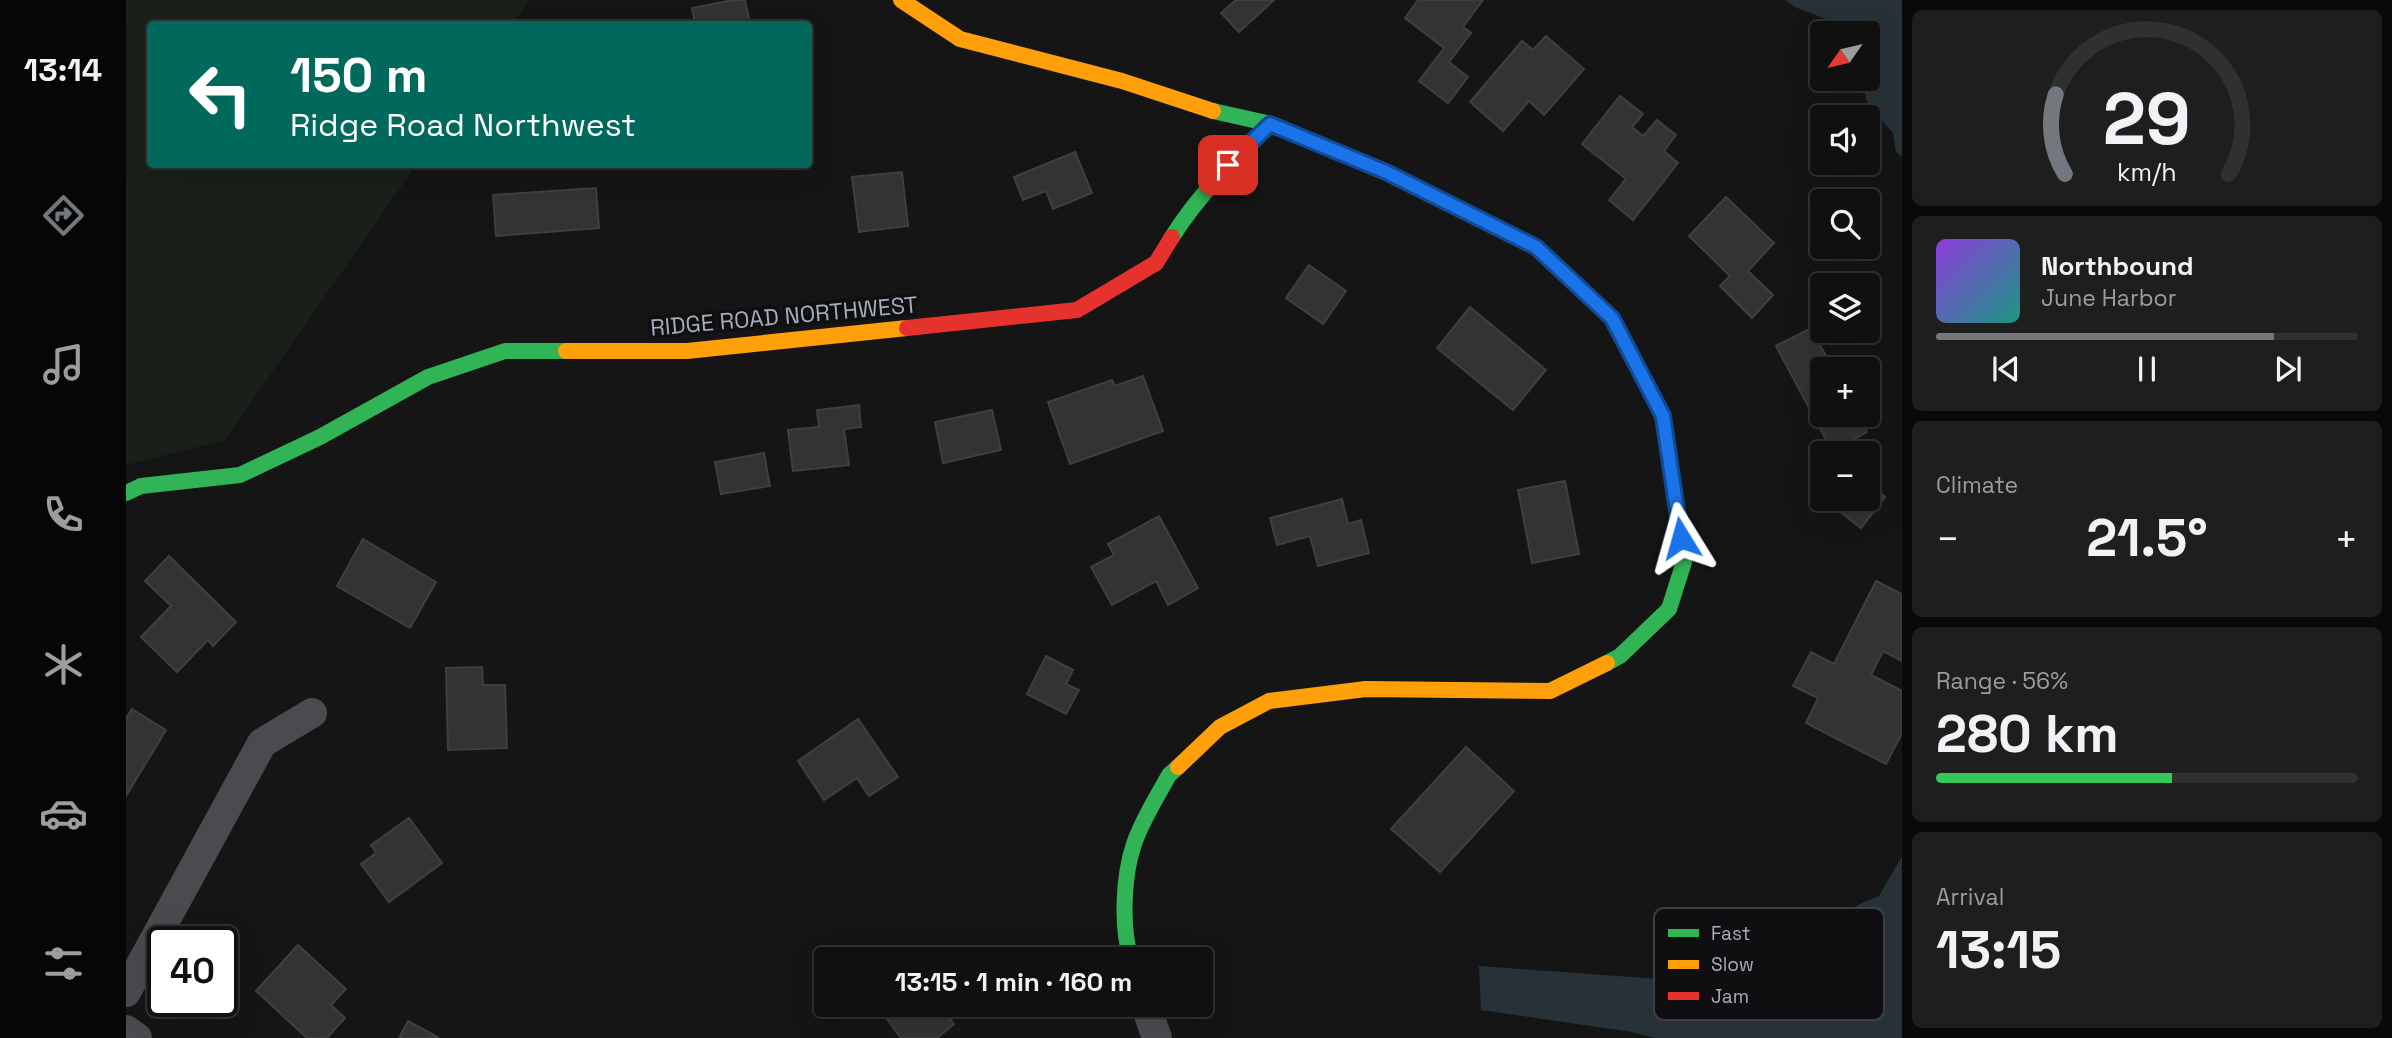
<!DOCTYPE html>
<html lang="en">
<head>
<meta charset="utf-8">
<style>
	body { margin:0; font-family:"Space Grotesk",sans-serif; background:#1e1e1e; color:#f1f3f6; height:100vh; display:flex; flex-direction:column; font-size:26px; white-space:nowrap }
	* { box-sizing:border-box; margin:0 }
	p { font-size:23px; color:#9c9d9f }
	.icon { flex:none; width:38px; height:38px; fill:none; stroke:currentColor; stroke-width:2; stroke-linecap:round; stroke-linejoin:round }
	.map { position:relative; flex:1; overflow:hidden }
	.drawer { display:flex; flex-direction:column; gap:10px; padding:10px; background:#090909; width:490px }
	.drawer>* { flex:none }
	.banner { position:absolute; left:21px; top:21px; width:665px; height:147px; border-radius:7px; box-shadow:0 7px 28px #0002,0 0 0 2px #303030; background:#00695c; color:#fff; overflow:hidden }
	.needle { width:46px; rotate:236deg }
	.buttons { position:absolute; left:1684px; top:21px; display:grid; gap:14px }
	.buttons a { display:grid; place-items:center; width:70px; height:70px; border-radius:7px; background:#101010; box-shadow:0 7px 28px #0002,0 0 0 2px #303030; font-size:35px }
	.speed { position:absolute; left:21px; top:926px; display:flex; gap:14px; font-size:35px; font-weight:700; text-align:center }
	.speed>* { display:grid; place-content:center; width:91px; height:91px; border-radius:50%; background:#101010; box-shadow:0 7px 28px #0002,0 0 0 2px #303030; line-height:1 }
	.speed .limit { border:4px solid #111; border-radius:10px; background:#fff; color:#111 }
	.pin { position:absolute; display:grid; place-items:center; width:60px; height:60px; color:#fff; margin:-30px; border-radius:14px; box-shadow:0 4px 10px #0006 }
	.me { position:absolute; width:77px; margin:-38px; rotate:352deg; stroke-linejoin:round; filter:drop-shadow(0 0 5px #0008) }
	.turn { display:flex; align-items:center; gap:24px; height:147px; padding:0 28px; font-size:32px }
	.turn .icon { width:91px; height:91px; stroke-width:2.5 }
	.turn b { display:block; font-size:49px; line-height:60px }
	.big { font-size:52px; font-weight:800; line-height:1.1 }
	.drawer .widget { flex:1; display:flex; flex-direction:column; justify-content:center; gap:10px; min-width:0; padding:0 24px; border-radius:10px; background:#1e1e1e }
	.drawer .dial { align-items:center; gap:0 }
	.dial svg { height:182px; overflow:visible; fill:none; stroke:#303030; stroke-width:7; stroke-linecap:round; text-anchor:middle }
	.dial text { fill:#f1f3f6; stroke:none }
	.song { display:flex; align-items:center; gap:21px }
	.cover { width:84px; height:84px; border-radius:10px; background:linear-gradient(135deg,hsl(270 70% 55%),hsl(170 70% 35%)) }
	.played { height:7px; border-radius:4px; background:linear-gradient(90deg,#73787f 80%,#303030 80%) }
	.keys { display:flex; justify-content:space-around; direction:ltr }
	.heat { display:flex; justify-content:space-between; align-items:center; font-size:38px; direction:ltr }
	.charge { height:10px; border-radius:5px; background:linear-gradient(90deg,#34c759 56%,#303030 0) }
	.trip { position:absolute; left:688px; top:947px; width:399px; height:70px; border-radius:7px; background:#101010; box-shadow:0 7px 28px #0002,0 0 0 2px #303030; font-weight:800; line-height:70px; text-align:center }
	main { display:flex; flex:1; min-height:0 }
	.menu { display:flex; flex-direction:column; width:126px; justify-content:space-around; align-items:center; background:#060606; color:#9c9d9f }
	.menu .icon { width:49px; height:49px }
	.menu .current { color:#73787f }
	.menu b { font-size:32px; color:#f1f3f6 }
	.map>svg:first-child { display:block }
</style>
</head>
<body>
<main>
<nav class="menu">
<b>13:14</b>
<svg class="icon current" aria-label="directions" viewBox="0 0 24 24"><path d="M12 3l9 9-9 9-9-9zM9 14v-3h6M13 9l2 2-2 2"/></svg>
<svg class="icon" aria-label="music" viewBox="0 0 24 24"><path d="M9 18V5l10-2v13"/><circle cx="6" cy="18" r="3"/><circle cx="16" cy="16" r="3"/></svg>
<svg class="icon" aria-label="phone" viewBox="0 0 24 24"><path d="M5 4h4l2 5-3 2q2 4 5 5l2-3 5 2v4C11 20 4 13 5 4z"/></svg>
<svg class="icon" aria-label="climate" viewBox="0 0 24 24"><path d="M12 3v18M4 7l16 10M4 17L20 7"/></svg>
<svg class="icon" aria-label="car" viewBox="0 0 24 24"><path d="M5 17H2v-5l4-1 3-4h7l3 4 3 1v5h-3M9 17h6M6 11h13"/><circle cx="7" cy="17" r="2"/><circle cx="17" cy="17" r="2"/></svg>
<svg class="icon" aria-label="filters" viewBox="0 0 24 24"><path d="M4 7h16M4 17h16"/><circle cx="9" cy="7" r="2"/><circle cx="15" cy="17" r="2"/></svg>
</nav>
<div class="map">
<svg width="1776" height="1038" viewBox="0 0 1776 1038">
	<rect width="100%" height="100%" fill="#151515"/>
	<!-- green -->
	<polygon fill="#192019" points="0,0 404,0 387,24 24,24 24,164 290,165 99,440 0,465"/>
	<!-- water -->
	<g fill="#273238">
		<polygon points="1659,0 1776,0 1776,157 1770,152 1767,133 1742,104 1734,79 1741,79 1741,33 1712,33 1700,19 1669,7"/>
		<path d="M1776,856V1038H1528L1506,1032L1355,1010L1353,966L1547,980L1580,977L1633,943L1661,937L1687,941C1707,920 1725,906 1753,896Z"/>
	</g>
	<!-- building -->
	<g fill="#323335" stroke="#3d3f42" stroke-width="2">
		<polygon points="607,0 619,0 624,24 569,24 566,8"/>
		<polygon points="1110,0 1148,0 1113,32 1095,13"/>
		<polygon points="1292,0 1357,0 1337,27 1345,33 1323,62 1342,77 1322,103 1293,81 1318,48 1279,18"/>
		<polygon points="1420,36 1458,69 1418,115 1403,101 1377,131 1344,102 1396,41 1407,50"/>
		<polygon points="1494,96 1517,114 1506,127 1517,136 1531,120 1550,135 1538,151 1552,163 1507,220 1483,200 1500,179 1456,144"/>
		<polygon points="949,152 966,193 927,209 920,191 897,200 888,177"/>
		<polygon points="776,172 782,226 733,232 726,177"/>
		<polygon points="470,188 473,228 370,236 367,195"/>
		<polygon points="1600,197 1648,243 1622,271 1647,295 1626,318 1594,286 1604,276 1563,236"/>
		<polygon points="1183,265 1220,291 1197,324 1160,298"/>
		<polygon points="1344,307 1420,370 1387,410 1311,348"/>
		<polygon points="1685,328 1707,369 1696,369 1696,415 1731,415 1741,432 1706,451 1650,346"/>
		<polygon points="1017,376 1037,431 944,464 922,402 986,380 989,386"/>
		<polygon points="733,405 735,427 718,429 723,465 667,471 662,430 693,427 691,410"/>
		<polygon points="866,410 875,450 817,463 809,422"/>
		<polygon points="638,453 644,486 595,494 589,462"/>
		<polygon points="1439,481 1453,554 1406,563 1392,490"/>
		<polygon points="1741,483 1759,497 1735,528 1712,510 1720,499 1741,499"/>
		<polygon points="1216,499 1222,524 1235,520 1243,553 1192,566 1184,536 1151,545 1144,518"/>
		<polygon points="1033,516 1072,588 1042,605 1030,581 986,605 965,567 988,555 982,544"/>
		<polygon points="237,539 310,582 284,628 211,586"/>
		<polygon points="43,556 110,622 87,646 82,640 51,672 15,637 45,606 19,581"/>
		<polygon points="1750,581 1776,594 1776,661 1757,651 1745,675 1776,691 1776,733 1760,764 1680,723 1692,698 1667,686 1685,652 1708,664"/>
		<polygon points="920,656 947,670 940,684 953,690 940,714 901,694"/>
		<polygon points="356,667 357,685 379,685 381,748 322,750 320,668"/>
		<polygon points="6,709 40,730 0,796 0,719"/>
		<polygon points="732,719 772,777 743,796 731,778 698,800 672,761"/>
		<polygon points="1340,747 1388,791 1314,872 1265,829"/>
		<polygon points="283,818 316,863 263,902 235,864 250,853 245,845"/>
		<polygon points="172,945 220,989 205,1005 219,1018 201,1038 181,1038 130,991"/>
		<polygon points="750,1004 813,1004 828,1024 811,1038 775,1038"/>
		<polygon points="282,1021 313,1038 273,1038"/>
	</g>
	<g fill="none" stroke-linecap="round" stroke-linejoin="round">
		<!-- street -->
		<g stroke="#494b4e" stroke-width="30">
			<polyline points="0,992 136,743 186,713"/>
			<polyline points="1019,1004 1031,1038"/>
			<polyline points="0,1030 11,1038"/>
		</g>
		<!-- fast -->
		<g stroke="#30b455" stroke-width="16">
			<polyline points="1087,111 1145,124 1260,172 1410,247 1485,318 1537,416 1558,562 1543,609 1494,656 1481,663"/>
			<path d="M1046,237C1073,194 1109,159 1145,124"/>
			<polyline points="0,493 15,486 114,475 194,437 302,377 379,351 440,351"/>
			<path d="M1005,959C995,928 997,876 1008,844C1016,820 1031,797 1043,775L1052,767"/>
		</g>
		<!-- slow -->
		<g stroke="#ff9f0a" stroke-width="16">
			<polyline points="775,0 834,39 996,81 1087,111"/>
			<polyline points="440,351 561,351 781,328"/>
			<polyline points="1052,767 1094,727 1143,701 1240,689 1424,691 1481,663"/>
		</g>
		<!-- jam -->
		<polyline stroke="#e5322d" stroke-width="16" points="781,328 951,310 1030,263 1046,237"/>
	</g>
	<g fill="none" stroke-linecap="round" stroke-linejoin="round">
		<!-- route casing -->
		<g stroke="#114b97" stroke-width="18">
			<polyline id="route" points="1102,165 1144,124 1260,172 1410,247 1486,318 1537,416 1555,538"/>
		</g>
		<!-- route -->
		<use href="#route" stroke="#1a73e8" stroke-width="12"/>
	</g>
	<g text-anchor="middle" stroke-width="7" stroke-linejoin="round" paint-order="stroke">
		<!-- street labels -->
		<g font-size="23" fill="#a5adb8" stroke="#0f0f11">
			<text transform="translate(658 316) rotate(-5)" y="8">RIDGE ROAD NORTHWEST</text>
		</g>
	</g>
	<!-- legend -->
	<rect x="1528" y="908" width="230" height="112" rx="10" fill="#0f0f11" stroke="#3c3e43" stroke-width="2"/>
	<rect x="1542" y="929" width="31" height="8" fill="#30b455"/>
	<rect x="1542" y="960" width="31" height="9" fill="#ff9f0a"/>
	<rect x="1542" y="992" width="31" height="8" fill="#e5322d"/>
	<g font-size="19" fill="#a5adb8">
		<text x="1585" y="940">Fast</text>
		<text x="1585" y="971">Slow</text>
		<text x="1585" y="1003">Jam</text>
	</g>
</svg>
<div class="buttons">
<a><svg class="needle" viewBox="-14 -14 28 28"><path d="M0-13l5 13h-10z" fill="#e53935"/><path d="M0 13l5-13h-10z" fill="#9c9d9f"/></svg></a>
<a><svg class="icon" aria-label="sound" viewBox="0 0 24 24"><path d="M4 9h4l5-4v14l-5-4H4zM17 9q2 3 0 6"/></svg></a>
<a><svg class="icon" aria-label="search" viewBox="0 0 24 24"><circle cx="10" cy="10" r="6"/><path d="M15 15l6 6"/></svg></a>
<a><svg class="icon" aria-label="layers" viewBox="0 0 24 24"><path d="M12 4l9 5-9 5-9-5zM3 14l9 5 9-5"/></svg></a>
<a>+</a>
<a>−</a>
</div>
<div class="speed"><div class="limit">40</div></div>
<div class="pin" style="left:1102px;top:165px;background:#d93025"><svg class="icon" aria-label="arrive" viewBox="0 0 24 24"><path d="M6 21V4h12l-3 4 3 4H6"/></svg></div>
<svg class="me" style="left:1555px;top:538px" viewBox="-20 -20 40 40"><path d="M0-17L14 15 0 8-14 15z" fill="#1a73e8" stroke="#fff" stroke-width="4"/></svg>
<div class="trip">13:15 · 1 min · 160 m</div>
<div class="banner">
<div class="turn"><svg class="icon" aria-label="left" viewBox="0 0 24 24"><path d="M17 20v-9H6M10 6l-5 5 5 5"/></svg><div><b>150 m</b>Ridge Road Northwest</div></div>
</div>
</div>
<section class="drawer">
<div class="widget dial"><svg viewBox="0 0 100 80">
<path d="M14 69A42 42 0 1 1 86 69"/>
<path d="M14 69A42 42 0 0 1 10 34" stroke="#73787f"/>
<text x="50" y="56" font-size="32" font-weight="700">29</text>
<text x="50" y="72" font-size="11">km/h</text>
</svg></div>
<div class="widget">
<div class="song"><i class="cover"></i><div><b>Northbound</b><p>June Harbor</p></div></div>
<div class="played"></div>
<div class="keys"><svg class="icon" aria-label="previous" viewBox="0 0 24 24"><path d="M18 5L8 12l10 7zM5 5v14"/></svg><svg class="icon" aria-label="pause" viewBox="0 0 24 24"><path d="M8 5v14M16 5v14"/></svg><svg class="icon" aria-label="next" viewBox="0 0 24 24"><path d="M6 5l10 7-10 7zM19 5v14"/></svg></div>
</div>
<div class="widget"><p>Climate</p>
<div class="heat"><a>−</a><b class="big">21.5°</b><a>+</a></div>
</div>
<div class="widget"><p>Range · 56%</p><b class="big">280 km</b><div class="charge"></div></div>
<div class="widget"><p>Arrival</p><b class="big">13:15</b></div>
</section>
</main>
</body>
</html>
